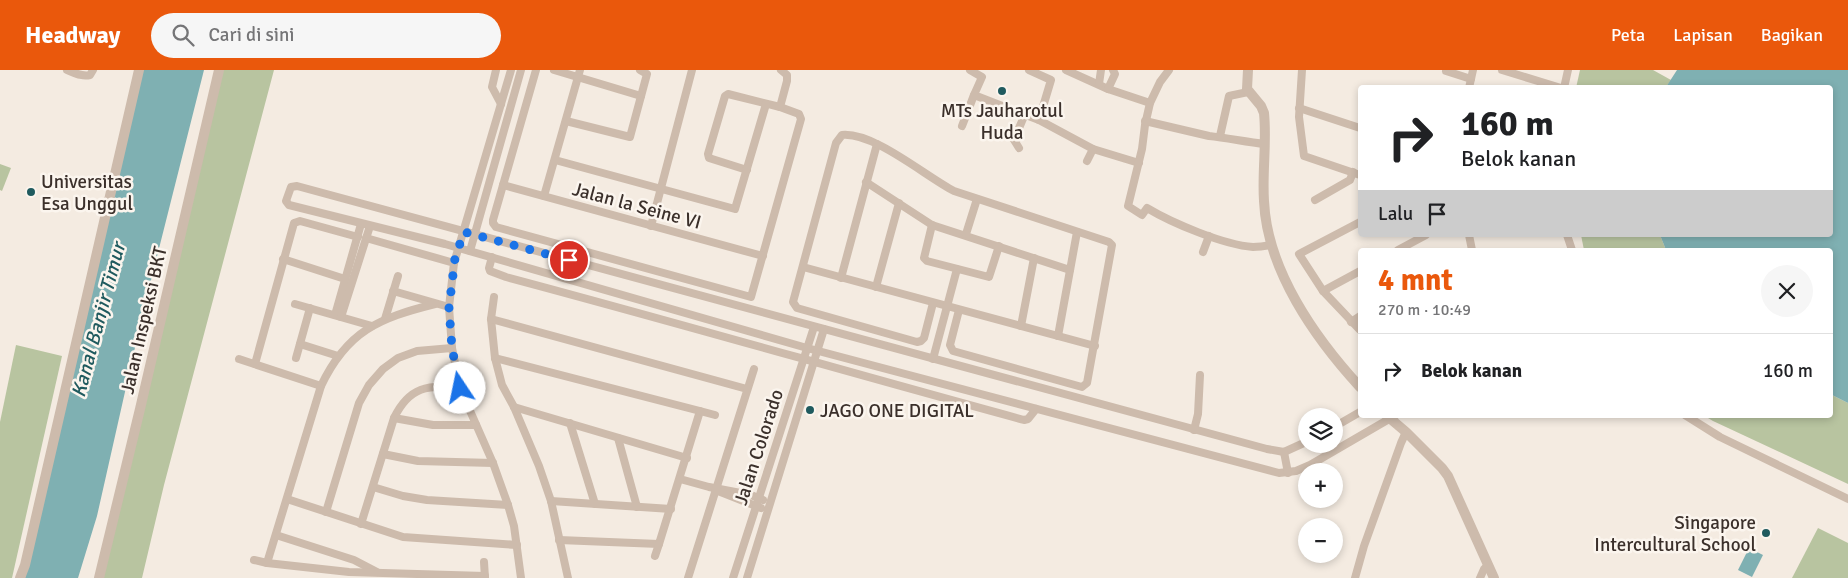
<!DOCTYPE html>
<html lang="id">
<meta charset="utf-8">
<style>
:root{--surface:#fff;--page:#f6f6f6;--text:#202124;--muted:#757577;--line:#e0e0e0;--accent:#ea580c}
body{margin:0;font-family:Signika,sans-serif;background:var(--page);color:var(--text);height:100vh;display:flex;flex-direction:column;font-size:19px;white-space:nowrap}
*{box-sizing:border-box;margin:0}
p{font-size:16px;color:var(--muted)}
.icon{flex:none;width:28px;height:28px;fill:none;stroke:currentColor;stroke-width:2;stroke-linecap:round;stroke-linejoin:round}
.map{position:relative;flex:1;overflow:hidden}
.details{position:absolute;left:1358px;top:178px;width:475px;height:170px;display:flex;flex-direction:column;background:var(--surface);border-radius:5px;box-shadow:0 2px 8px #0003}
.details>*{flex:none}
.top-card{position:absolute;left:1358px;top:15px;width:475px;height:152px;border-radius:5px;box-shadow:0 2px 8px #0003;background:#fff;color:var(--text);overflow:hidden}
.tools{position:absolute;left:1298px;top:338px;display:grid;gap:10px}
.tools a{display:grid;place-items:center;width:45px;height:45px;border-radius:50%;background:var(--surface);box-shadow:0 2px 8px #0003;font-size:25px}
.pin{position:absolute;display:grid;place-items:center;width:42px;height:42px;color:#fff;margin:-21px;border:2px solid #fff;border-radius:50%;box-shadow:0 1px 5px #0007}
.me{position:absolute;width:55px;margin:-28px;rotate:349deg;stroke-linejoin:round;filter:drop-shadow(0 0 4px #0008)}
.turn{display:flex;align-items:center;gap:18px;height:105px;padding:0 20px;font-size:22px}
.turn .icon{width:65px;height:65px;stroke-width:2.5}
.turn b{display:block;font-size:35px;line-height:42px}
.then{display:flex;align-items:center;height:48px;padding:0 20px;background:#0003;gap:10px;font-size:19px}
.round{display:grid;place-items:center;flex:none;width:52px;height:52px;border-radius:26px;background:var(--page)}
.overview{display:flex;align-items:center;justify-content:space-between;height:85px;padding:0 20px}
h1{font-size:30px;font-weight:800;line-height:38px;color:var(--accent)}
ul{padding:0;list-style:none}
li{display:flex;align-items:center;gap:15px;height:75px;padding:0 20px;border-top:1px solid var(--line)}
li div{flex:1}
li b{display:block;font-size:19px}
li em{font-style:normal}
header{display:flex;align-items:center;gap:30px;box-sizing:border-box;height:70px;padding:0 25px;background:var(--accent);color:#fff}
header strong{font-size:24px}
nav{display:flex;gap:28px;margin-inline-start:auto;font-size:18px}
.search{width:350px;height:45px;background:var(--page);display:flex;align-items:center;gap:12px;box-sizing:border-box;padding:0 18px;border-radius:28px;color:var(--muted);font-size:19px}
.map>svg:first-child{display:block}
.green{fill:#b8c4a0}
.water{fill:#7fb0b2}
.lines{fill:none;stroke-linecap:round;stroke-linejoin:round}
.minor{stroke:#cdbbac;stroke-width:8}
.tertiary{stroke:#cdbbac;stroke-width:10}
.route{stroke:#1a73e8;stroke-width:9;stroke-dasharray:0 16.2}
.poi-dot{fill:#1f5a5e;stroke:#fbf5ee;stroke-width:2}
.labels{text-anchor:middle;stroke-width:5;stroke-linejoin:round;paint-order:stroke}
.poi-label{font-size:19px;fill:#3b302b;stroke:#fbf5ee;text-anchor:start}
.street-label{font-size:19px;fill:#3b302b;stroke:#fbf5ee}
.water-label{font-size:20px;font-style:italic;fill:#1f5a5e;stroke:#fbf5ee}
</style>
<header>
<strong>Headway</strong>
<div class="search"><svg class="icon" aria-label="search" viewBox="0 0 24 24"><circle cx="10" cy="10" r="6"/><path d="M15 15l6 6"/></svg>Cari di sini</div>
<nav><a>Peta</a><a>Lapisan</a><a>Bagikan</a></nav>
</header>
<div class="map">
<svg width="1848" height="508" viewBox="0 0 1848 508">
<rect width="100%" height="100%" fill="#f4ebe1"/>
<!-- green -->
<g class="green">
<path d="M219 0H274L164 415 142 508H98Z"/>
<path d="M1580 0H1653L1671 10 1666 17 1576 18Z"/>
<path d="M0 94 11 98 2 121 0 120Z"/>
<path d="M1581 165H1660L1666 180H1584Z"/>
<path d="M16 275 62 286 12 508H0V352Z"/>
<path d="M1830 324 1848 333V414L1713 351 1703 345H1830Z"/>
<path d="M1818 458 1848 473V508H1792Z"/>
</g>
<!-- water -->
<g class="water">
<path d="M142 0H204L143 242 97 446 78 508H25Z"/>
<path d="M1677 0H1848V333L1830 324V180H1666L1660 165H1830V18L1666 17Z"/>
<path d="M1749 478 1763 485 1752 507 1738 500Z"/>
</g>
<g class="lines">
<!-- minor -->
<g class="minor">
<path d="M67 0C75 3 82 7 90 5L93 0"/>
<path d="M496 0 492 17 501 34"/>
<path d="M536 0 493 150V153L496 157 751 227 801 49 799 44 780 37 728 24 725 26 708 84 709 88 747 100"/>
<path d="M554 0 641 26"/>
<path d="M970 0 982 7 974 25 1039 50 1093 79 1139 93"/>
<path d="M1029 0 1051 10 1039 50"/>
<path d="M1066 0 1108 19 1150 33"/>
<path d="M1169 0 1160 12 1150 33 1145 55 1142 79 1128 136 1142 145 1147 138C1172 153 1224 175 1253 177 1259 177 1266 176 1272 175"/>
<path d="M1302 0 1299 47 1304 86 1360 105"/>
<path d="M1502 0 1561 18"/>
<path d="M1446 1 1471 9"/>
<path d="M1099 14 1101 0"/>
<path d="M1469 18 1473 0"/>
<path d="M1564 18 1568 0"/>
<path d="M1108 19 1115 4 1113 0"/>
<path d="M780 37 787 11V5L781 0"/>
<path d="M1299 38 1360 58"/>
<path d="M566 51 630 67 647 4 640 0"/>
<path d="M1145 51 1209 66C1228 68 1246 72 1265 74"/>
<path d="M962 56 974 25"/>
<path d="M1220 66 1229 26 1248 22"/>
<path d="M1019 78 1014 70 1025 44"/>
<path d="M555 90 735 139 766 34"/>
<path d="M1087 91 1093 79"/>
<path d="M866 112 932 155 1070 200"/>
<path d="M503 115 763 186"/>
<path d="M544 126 580 0"/>
<path d="M1315 130 1350 110 1353 102"/>
<path d="M1360 152 1299 184 1323 221 1360 260"/>
<path d="M932 155 924 188 927 191 989 207 999 176"/>
<path d="M651 156 692 0"/>
<path d="M966 164 977 129"/>
<path d="M1469 165 1472 180"/>
<path d="M1567 165 1572 180"/>
<path d="M366 168 454 193 449 237 452 278 460 318 493 393 508 435 514 456 521 508"/>
<path d="M1398 180 1426 165"/>
<path d="M470 181 521 0"/>
<path d="M1203 182 1209 166"/>
<path d="M492 187 489 198 490 201 506 207C679 253 851 303 1024 350L1028 349 1036 339"/>
<path d="M283 189 345 209"/>
<path d="M454 193 511 0"/>
<path d="M803 197 1095 276"/>
<path d="M841 208 877 74"/>
<path d="M876 217 899 133"/>
<path d="M393 221 449 237"/>
<path d="M1323 221 1360 201"/>
<path d="M494 227 491 249 495 288 502 315 514 337 539 396 551 431 568 508"/>
<path d="M933 233 924 268 921 271 917 272 797 238 793 232 836 73 842 65C874 62 925 106 954 121L1109 172 1112 175 1087 313 1082 317 953 281 950 275 959 240"/>
<path d="M295 234 372 256"/>
<path d="M335 245 361 154"/>
<path d="M341 247 370 156"/>
<path d="M385 249 398 206"/>
<path d="M491 249 747 319"/>
<path d="M1351 252 1360 246"/>
<path d="M1021 256 1034 188"/>
<path d="M1058 266 1077 162"/>
<path d="M300 274 338 286"/>
<path d="M296 288 310 238"/>
<path d="M495 288 700 341 659 474 559 470"/>
<path d="M239 289 321 316"/>
<path d="M933 289 957 199"/>
<path d="M255 294 294 153 300 151 358 167"/>
<path d="M514 337 687 388"/>
<path d="M700 341 715 345"/>
<path d="M1685 345 1720 367 1848 429"/>
<path d="M394 348 433 355H476"/>
<path d="M570 353 595 434"/>
<path d="M1334 357 1360 342"/>
<path d="M1194 360 1198 344 1200 305"/>
<path d="M618 368 637 437"/>
<path d="M1306 372 1284 382 1267 379 297 116 291 117 286 131 289 135 445 174 807 278 1279 403 1296 401 1310 395 1396 345"/>
<path d="M1284 382 1288 403"/>
<path d="M383 384 418 391 493 393"/>
<path d="M680 409 709 417 751 425 763 430"/>
<path d="M373 417 403 426 427 430 508 435"/>
<path d="M718 421 761 438"/>
<path d="M287 429 403 467 517 475"/>
<path d="M551 431 671 439"/>
<path d="M326 442 359 333 369 315 383 299 398 288 417 281 452 278"/>
<path d="M361 454 394 348C409 317 428 314 460 318"/>
<path d="M276 465 354 490 377 502"/>
<path d="M655 486 659 474"/>
<path d="M254 490 267 493 349 502 485 506"/>
<path d="M484 492 485 508"/>
<path d="M267 493 321 316C347 261 379 248 435 234"/>
<path d="M688 508 754 299"/>
<path d="M733 508 814 257"/>
<path d="M747 508 824 259"/>
<path d="M1355 508 1364 476 1401 373 1406 362"/>
<path d="M1480 508 1484 499 1488 495"/>
</g>
<!-- tertiary -->
<g class="tertiary">
<path d="M1248 0 1247 19 1261 36 1264 43C1267 72 1262 102 1264 131 1267 200 1315 268 1360 317"/>
<path d="M1386 345 1406 362 1442 398 1448 406 1494 508"/>
<path d="M20 508 25 495 139 0"/>
<path d="M99 508 140 339 219 0"/>
</g>
</g>
<g class="lines">
<!-- route -->
<path class="route" d="M460 318 452 278 449 238 455 188 464 162 569 190"/>
</g>
<!-- markers -->
<g class="poi-dot">
<circle cx="1002" cy="21" r="5"/>
<circle cx="31" cy="122" r="5"/>
<circle cx="810" cy="340" r="5"/>
<circle cx="1766" cy="463" r="5"/>
</g>
<g class="labels">
<!-- poi labels -->
<g class="poi-label">
<text x="1002" y="47" text-anchor="middle">MTs Jauharotul<tspan x="1002" dy="22">Huda</tspan></text>
<text x="41" y="118">Universitas<tspan x="41" dy="22">Esa Unggul</tspan></text>
<text x="820" y="347">JAGO ONE DIGITAL</text>
<text x="1756" y="459" text-anchor="end">Singapore<tspan x="1756" dy="22">Intercultural School</tspan></text>
</g>
<!-- street labels -->
<g class="street-label">
<text transform="translate(637 135) rotate(15)" y="7">Jalan la Seine VI</text>
<text transform="translate(143 250) rotate(-77)" y="7">Jalan Inspeksi BKT</text>
<text transform="translate(758 377) rotate(-72)" y="7">Jalan Colorado</text>
</g>
<!-- water labels -->
<g class="water-label">
<text transform="translate(98 250) rotate(-75)" y="7">Kanal Banjir Timur</text>
</g>
</g>
</svg>
<div class="tools">
<a><svg class="icon" aria-label="layers" viewBox="0 0 24 24"><path d="M12 4l9 5-9 5-9-5zM3 14l9 5 9-5"/></svg></a>
<a>+</a>
<a>−</a>
</div>
<div class="pin" style="left:569px;top:190px;background:#d93025"><svg class="icon" aria-label="arrive" viewBox="0 0 24 24"><path d="M6 21V4h12l-3 4 3 4H6"/></svg></div>
<svg class="me" style="left:460px;top:318px" viewBox="-20 -20 40 40"><circle r="19" fill="#fff"/><path d="M0-13L10 11 0 6-10 11z" fill="#1a73e8"/></svg>
<div class="top-card">
<div class="turn"><svg class="icon" aria-label="right" viewBox="0 0 24 24"><path d="M7 20v-9h11M14 6l5 5-5 5"/></svg><div><b>160 m</b>Belok kanan</div></div>
<div class="then">Lalu<svg class="icon" aria-label="arrive" viewBox="0 0 24 24"><path d="M6 21V4h12l-3 4 3 4H6"/></svg></div>
</div>
<section class="details">
<div class="overview"><div><h1>4 mnt</h1><p>270 m · 10:49</p></div><a class="round"><svg class="icon" aria-label="close" viewBox="0 0 24 24"><path d="M6 6l12 12M18 6L6 18"/></svg></a></div>
<ul>
<li><svg class="icon" aria-label="right" viewBox="0 0 24 24"><path d="M7 20v-9h11M14 6l5 5-5 5"/></svg><div><b>Belok kanan</b></div><em>160 m</em></li>
</ul>
</section>
</div>
